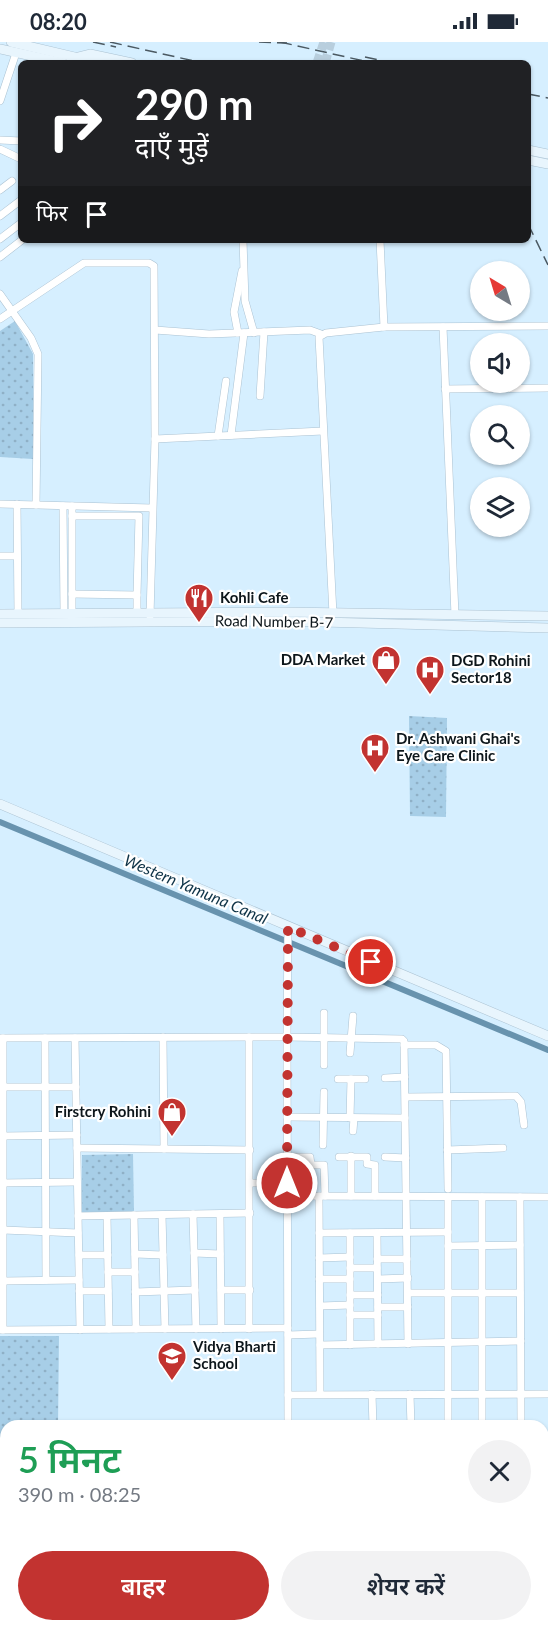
<!DOCTYPE html>
<html lang="hi">
<meta charset="utf-8">
<style>
:root{--surface:#fff;--page:#f2f2f3;--text:#1f2937;--muted:#747a83;--accent:#c23330}
body{margin:0;font-family:Lato,"Noto Sans Devanagari",sans-serif;background:var(--page);color:var(--text);height:100vh;display:flex;flex-direction:column;font-size:22px;white-space:nowrap}
*{box-sizing:border-box;margin:0}
p{font-size:20px;color:var(--muted)}
.icon{flex:none;width:33px;height:33px;fill:none;stroke:currentColor;stroke-width:2;stroke-linecap:round;stroke-linejoin:round}
.map{position:relative;flex:1;overflow:hidden}
.panel{position:absolute;left:0px;top:1378px;width:549px;height:212px;display:flex;flex-direction:column;background:var(--surface);border-radius:18px 18px 0 0;box-shadow:0 2px 4px #0004}
.panel>*{flex:none}
.guide{position:absolute;left:18px;top:18px;width:513px;height:183px;border-radius:9px;box-shadow:0 2px 4px #0004;background:#202124;color:#fff;overflow:hidden}
.needle{width:39px;rotate:322deg}
.controls{position:absolute;left:470px;top:219px;display:grid;gap:12px}
.controls a{display:grid;place-items:center;width:60px;height:60px;border-radius:50%;background:var(--surface);box-shadow:0 2px 4px #0004;font-size:30px}
.pin{position:absolute;display:grid;place-items:center;width:51px;height:51px;color:#fff;margin:-26px;border:3px solid #fff;border-radius:50%;box-shadow:0 2px 6px #0007}
.me{position:absolute;width:66px;margin:-33px;rotate:0deg;stroke-linejoin:round;filter:drop-shadow(0 0 4px #0008)}
.turn{display:flex;align-items:center;gap:21px;height:126px;padding:0 18px;font-size:27px}
.turn .icon{width:78px;height:78px;stroke-width:2.5}
.turn b{display:block;font-size:42px;line-height:51px}
.then{display:flex;align-items:center;height:57px;padding:0 18px;background:#0003;gap:12px;font-size:22px}
.round{display:grid;place-items:center;flex:none;width:63px;height:63px;border-radius:32px;background:var(--page)}
.headline{display:flex;align-items:center;justify-content:space-between;height:102px;padding:0 18px}
h1{font-size:36px;font-weight:600;line-height:45px;color:#1e9e55}
.primary-button{display:flex;gap:12px;margin-top:auto;padding:12px 18px}
.primary-button a{flex:1;height:69px;border-radius:36px;background:var(--accent);color:#fff;font-size:24px;font-weight:600;line-height:69px;text-align:center}
.primary-button a+a{background:var(--page);color:var(--text)}
.status{display:flex;justify-content:space-between;align-items:center;height:42px;padding:0 30px;background:var(--surface);direction:ltr}
.status svg{height:16px;fill:currentColor}
.map>svg:first-child{display:block}
.park{fill:url(#park-dots)}
.lines{fill:none;stroke-linecap:round;stroke-linejoin:round}
.canal{stroke:#6893ae;stroke-width:6}
.secondary-tunnel{stroke:#b8cedd;stroke-width:9;stroke-dasharray:9 4.5;stroke-linecap:butt}
.street-casing{stroke:#abc2d2;stroke-width:8}
.secondary-casing{stroke:#abc2d2;stroke-width:10}
.street{stroke:#fff;stroke-width:7}
.secondary{stroke:#e8f5fd;stroke-width:9}
.rail{stroke:#4b5962;stroke-width:1.5;stroke-dasharray:12 6;stroke-linecap:butt}
.route{stroke:#c23330;stroke-width:10;stroke-dasharray:0 18}
.labels{text-anchor:middle;stroke-width:4.5;stroke-linejoin:round;paint-order:stroke}
.poi-label{font-size:15px;font-weight:bold;fill:#0d161b;stroke:#fff;text-anchor:start}
.street-label{font-size:15px;fill:#0d161b;stroke:#fff}
.water-label{font-size:16px;font-style:italic;fill:#0e3347;stroke:#fff}
</style>
<div class="status"><b>08:20</b><svg viewBox="0 0 49 12"><path d="M0 12V9h3v3zM5 12V6h3v6zM10 12V3h3v9zM15 12V0h3v12zM26 1h20v11H26zM47 4h2v5h-2z"/></svg></div>
<div class="map">
<svg width="548" height="1589" viewBox="0 0 548 1589">
<defs>
<pattern id="park-dots" width="8" height="8" patternUnits="userSpaceOnUse" patternTransform="scale(1.5)"><rect width="8" height="8" fill="#a7cee7"/><path d="M2 2h.1M6 6h.1" fill="none" stroke="#8fb0c6" stroke-width="1.8" stroke-linecap="round"/></pattern>
</defs>
<rect width="100%" height="100%" fill="#d6efff"/>
<!-- park -->
<g class="park">
<path d="M15 279 33 312V417L0 415V289Z"/>
<path d="M409 674 447 676 446 775 410 774Z"/>
<path d="M133 1112 134 1170H82V1113Z"/>
<path d="M0 1294H59L58 1384H6V1429H0Z"/>
<rect x="298" y="1584" width="108" height="5"/>
</g>
<g class="lines">
<!-- canal -->
<path class="canal" d="M0 780 548 1008"/>
<!-- secondary-tunnel -->
<g class="secondary-tunnel">
<path d="M317 21 324 0"/>
<path d="M325 21 331 0"/>
</g>
<!-- street casing -->
<g class="street-casing">
<g id="street">
<path d="M0 59 16 11"/>
<path d="M0 98 21 99"/>
<path d="M0 107 21 117"/>
<path d="M0 148 12 139"/>
<path d="M0 174 21 158"/>
<path d="M0 197 21 181"/>
<path d="M243 198 245 259 254 291"/>
<path d="M380 198 384 285"/>
<path d="M0 215 22 198"/>
<path d="M0 252 31 296 38 312 36 463"/>
<path d="M0 277 84 221H149L154 224 155 397 150 574"/>
<path d="M443 285 455 573"/>
<path d="M155 288 209 292 310 288 321 292"/>
<path d="M238 291 234 270 242 229"/>
<path d="M445 347 548 346"/>
<path d="M260 354 264 290"/>
<path d="M231 393 244 291"/>
<path d="M218 394 226 339"/>
<path d="M155 397 323 389"/>
<path d="M0 462 152 466"/>
<path d="M17 462 18 571"/>
<path d="M63 464 64 571"/>
<path d="M72 474H139L137 553"/>
<path d="M0 514H17"/>
<path d="M72 552 137 553V571"/>
<path d="M72 571V464"/>
<path d="M333 572 319 295 326 291 384 285 548 284"/>
<path d="M288 885 287 995 402 997 404 999 408 1302"/>
<path d="M324 971V1023"/>
<path d="M163 995 164 1107"/>
<path d="M249 995V1287"/>
<path d="M0 996 287 995 288 1384"/>
<path d="M3 996V1288"/>
<path d="M45 996 46 1238"/>
<path d="M75 996 80 1288"/>
<path d="M404 1003H436L446 1009 448 1147"/>
<path d="M350 1011 353 974"/>
<path d="M385 1036 405 1035"/>
<path d="M338 1037H365"/>
<path d="M3 1045H76"/>
<path d="M406 1055 516 1054 521 1060 524 1083"/>
<path d="M287 1075 405 1076"/>
<path d="M350 1076 351 1037"/>
<path d="M353 1089 354 1076"/>
<path d="M3 1094 77 1093"/>
<path d="M323 1103 324 1050"/>
<path d="M77 1106 250 1108"/>
<path d="M447 1108 503 1106"/>
<path d="M351 1114V1154"/>
<path d="M287 1115H310L311 1123H324L325 1154"/>
<path d="M339 1115H367V1122L375 1123V1154"/>
<path d="M385 1115 406 1116"/>
<path d="M0 1141 77 1140"/>
<path d="M250 1141H287"/>
<path d="M287 1154 548 1155"/>
<path d="M319 1154 320 1352"/>
<path d="M482 1155V1384"/>
<path d="M520 1155 521 1384"/>
<path d="M193 1172 196 1287"/>
<path d="M220 1172 221 1287"/>
<path d="M134 1173 136 1287"/>
<path d="M162 1173 165 1287"/>
<path d="M78 1174 250 1171"/>
<path d="M107 1174 109 1287"/>
<path d="M3 1188 78 1191"/>
<path d="M319 1191 448 1190"/>
<path d="M350 1191V1303"/>
<path d="M377 1191 378 1302"/>
<path d="M448 1204 520 1203"/>
<path d="M194 1211 220 1212"/>
<path d="M135 1212 163 1213"/>
<path d="M79 1213H108"/>
<path d="M319 1216 350 1215"/>
<path d="M377 1217H407"/>
<path d="M350 1226H377"/>
<path d="M108 1230H135"/>
<path d="M319 1237H350"/>
<path d="M378 1237 408 1236"/>
<path d="M3 1239 79 1238"/>
<path d="M221 1248H250"/>
<path d="M79 1249H108"/>
<path d="M135 1250 195 1248"/>
<path d="M408 1251H520"/>
<path d="M350 1253H378"/>
<path d="M320 1264 350 1263"/>
<path d="M378 1265H408"/>
<path d="M350 1273H378"/>
<path d="M0 1288 288 1286"/>
<path d="M288 1293 319 1292"/>
<path d="M320 1303 521 1299"/>
<path d="M372 1352 373 1384"/>
<path d="M410 1352 411 1384"/>
<path d="M288 1353 548 1352"/>
<path d="M448 1384V1155"/>
<path d="M0 1437H6"/>
<path d="M0 1456H6"/>
<path d="M0 1483 6 1482"/>
<path d="M543 1546H548"/>
<path d="M106 1584V1589"/>
<path d="M164 1584V1589"/>
<path d="M194 1584V1589"/>
<path d="M7 1589V1584"/>
<path d="M41 1589V1584"/>
<path d="M79 1589V1584"/>
<path d="M135 1589V1584"/>
<path d="M222 1589V1584"/>
<path d="M251 1589V1584"/>
<path d="M288 1589V1584"/>
<path d="M410 1589V1584"/>
</g>
</g>
<!-- secondary casing -->
<g class="secondary-casing">
<g id="secondary">
<path d="M11 0 100 21"/>
<path d="M0 7 63 21"/>
<path d="M78 15 90 12 132 21"/>
<path d="M528 108 548 112"/>
<path d="M528 118 548 122"/>
<path d="M0 572 284 570 548 574"/>
<path d="M0 581 284 579 548 586"/>
<path d="M0 762 548 994"/>
</g>
</g>
<!-- street -->
<use href="#street" class="street"/>
<!-- secondary -->
<use href="#secondary" class="secondary"/>
<!-- rail -->
<g class="rail">
<path d="M93 0 116 5"/>
<path d="M110 0 203 21"/>
<path d="M259 0 287 1"/>
<path d="M280 0 373 21"/>
<path d="M365 15 393 21"/>
<path d="M528 52 548 56"/>
<path d="M528 182 548 223"/>
</g>
</g>
<g class="lines">
<!-- route -->
<path class="route" d="M287 1141 288 885 371 920"/>
</g>
<!-- icons -->
<defs>
<g id="restaurant-pin" transform="scale(1.5)"><path d="M0 17L-7.5 6A9.5 9.5 0 1 1 7.5 6Z" fill="#c23330" stroke="#fff"/><path d="M-5-6h1v4h1v-4h1v4h1v-4h1v5L-1.5 .5V6h-2V.5L-5-1ZM5-6V6H3V1.5H1.5Q1.5-4 5-6Z" fill="#fff"/></g>
<g id="shop-pin" transform="scale(1.5)"><path d="M0 17L-7.5 6A9.5 9.5 0 1 1 7.5 6Z" fill="#c23330" stroke="#fff"/><path d="M-5-2.5h2.3a2.7 3.5 0 0 1 5.4 0H5L5.5 6h-11ZM-1.5-2.5h3a1.5 2.3 0 0 0-3 0Z" fill="#fff"/></g>
<g id="hospital-pin" transform="scale(1.5)"><path d="M0 17L-7.5 6A9.5 9.5 0 1 1 7.5 6Z" fill="#c23330" stroke="#fff"/><path d="M-5-5h3v3.5h4V-5h3V5h-3V1.5h-4V5h-3Z" fill="#fff"/></g>
<g id="school-pin" transform="scale(1.5)"><path d="M0 17L-7.5 6A9.5 9.5 0 1 1 7.5 6Z" fill="#c23330" stroke="#fff"/><path d="M0-5L7-2L0 1L-7-2ZM-4 1L0 2.5L4 1V4Q0 6-4 4Z" fill="#fff"/></g>
</defs>
<g fill-rule="evenodd">
<use href="#restaurant-pin" x="199" y="556"/>
<use href="#shop-pin" x="386" y="618"/>
<use href="#hospital-pin" x="430" y="628"/>
<use href="#hospital-pin" x="375" y="706"/>
<use href="#shop-pin" x="172" y="1070"/>
<use href="#school-pin" x="172" y="1314"/>
</g>
<g class="labels">
<!-- poi labels -->
<g class="poi-label">
<text x="220" y="561">Kohli Cafe</text>
<text x="365" y="623" text-anchor="end">DDA Market</text>
<text x="451" y="624">DGD Rohini<tspan x="451" dy="17">Sector18</tspan></text>
<text x="396" y="702">Dr. Ashwani Ghai's<tspan x="396" dy="17">Eye Care Clinic</tspan></text>
<text x="151" y="1075" text-anchor="end">Firstcry Rohini</text>
<text x="193" y="1310">Vidya Bharti<tspan x="193" dy="17">School</tspan></text>
</g>
<!-- street labels -->
<g class="street-label">
<text transform="translate(274 580) rotate(1)" y="5">Road Number B-7</text>
</g>
<!-- water labels -->
<g class="water-label">
<text transform="translate(196 847) rotate(23)" y="6">Western Yamuna Canal</text>
</g>
</g>
</svg>
<div class="controls">
<a><svg class="needle" viewBox="-14 -14 28 28"><path d="M0-13l5 13h-10z" fill="#e53935"/><path d="M0 13l5-13h-10z" fill="#747a83"/></svg></a>
<a><svg class="icon" aria-label="sound" viewBox="0 0 24 24"><path d="M4 9h4l5-4v14l-5-4H4zM17 9q2 3 0 6"/></svg></a>
<a><svg class="icon" aria-label="search" viewBox="0 0 24 24"><circle cx="10" cy="10" r="6"/><path d="M15 15l6 6"/></svg></a>
<a><svg class="icon" aria-label="layers" viewBox="0 0 24 24"><path d="M12 4l9 5-9 5-9-5zM3 14l9 5 9-5"/></svg></a>
</div>
<div class="pin" style="left:371px;top:920px;background:#d93025"><svg class="icon" aria-label="arrive" viewBox="0 0 24 24"><path d="M6 21V4h12l-3 4 3 4H6"/></svg></div>
<svg class="me" style="left:287px;top:1141px" viewBox="-20 -20 40 40"><circle r="17" fill="#c23330" stroke="#fff" stroke-width="3"/><path d="M0-11L8 9 0 5-8 9z" fill="#fff"/></svg>
<div class="guide">
<div class="turn"><svg class="icon" aria-label="right" viewBox="0 0 24 24"><path d="M7 20v-9h11M14 6l5 5-5 5"/></svg><div><b>290 m</b>दाएँ मुड़ें</div></div>
<div class="then">फिर<svg class="icon" aria-label="arrive" viewBox="0 0 24 24"><path d="M6 21V4h12l-3 4 3 4H6"/></svg></div>
</div>
<section class="panel">
<div class="headline"><div><h1>5 मिनट</h1><p>390 m · 08:25</p></div><a class="round"><svg class="icon" aria-label="close" viewBox="0 0 24 24"><path d="M6 6l12 12M18 6L6 18"/></svg></a></div>
<div class="primary-button"><a>बाहर</a><a>शेयर करें</a></div>
</section>
</div>
